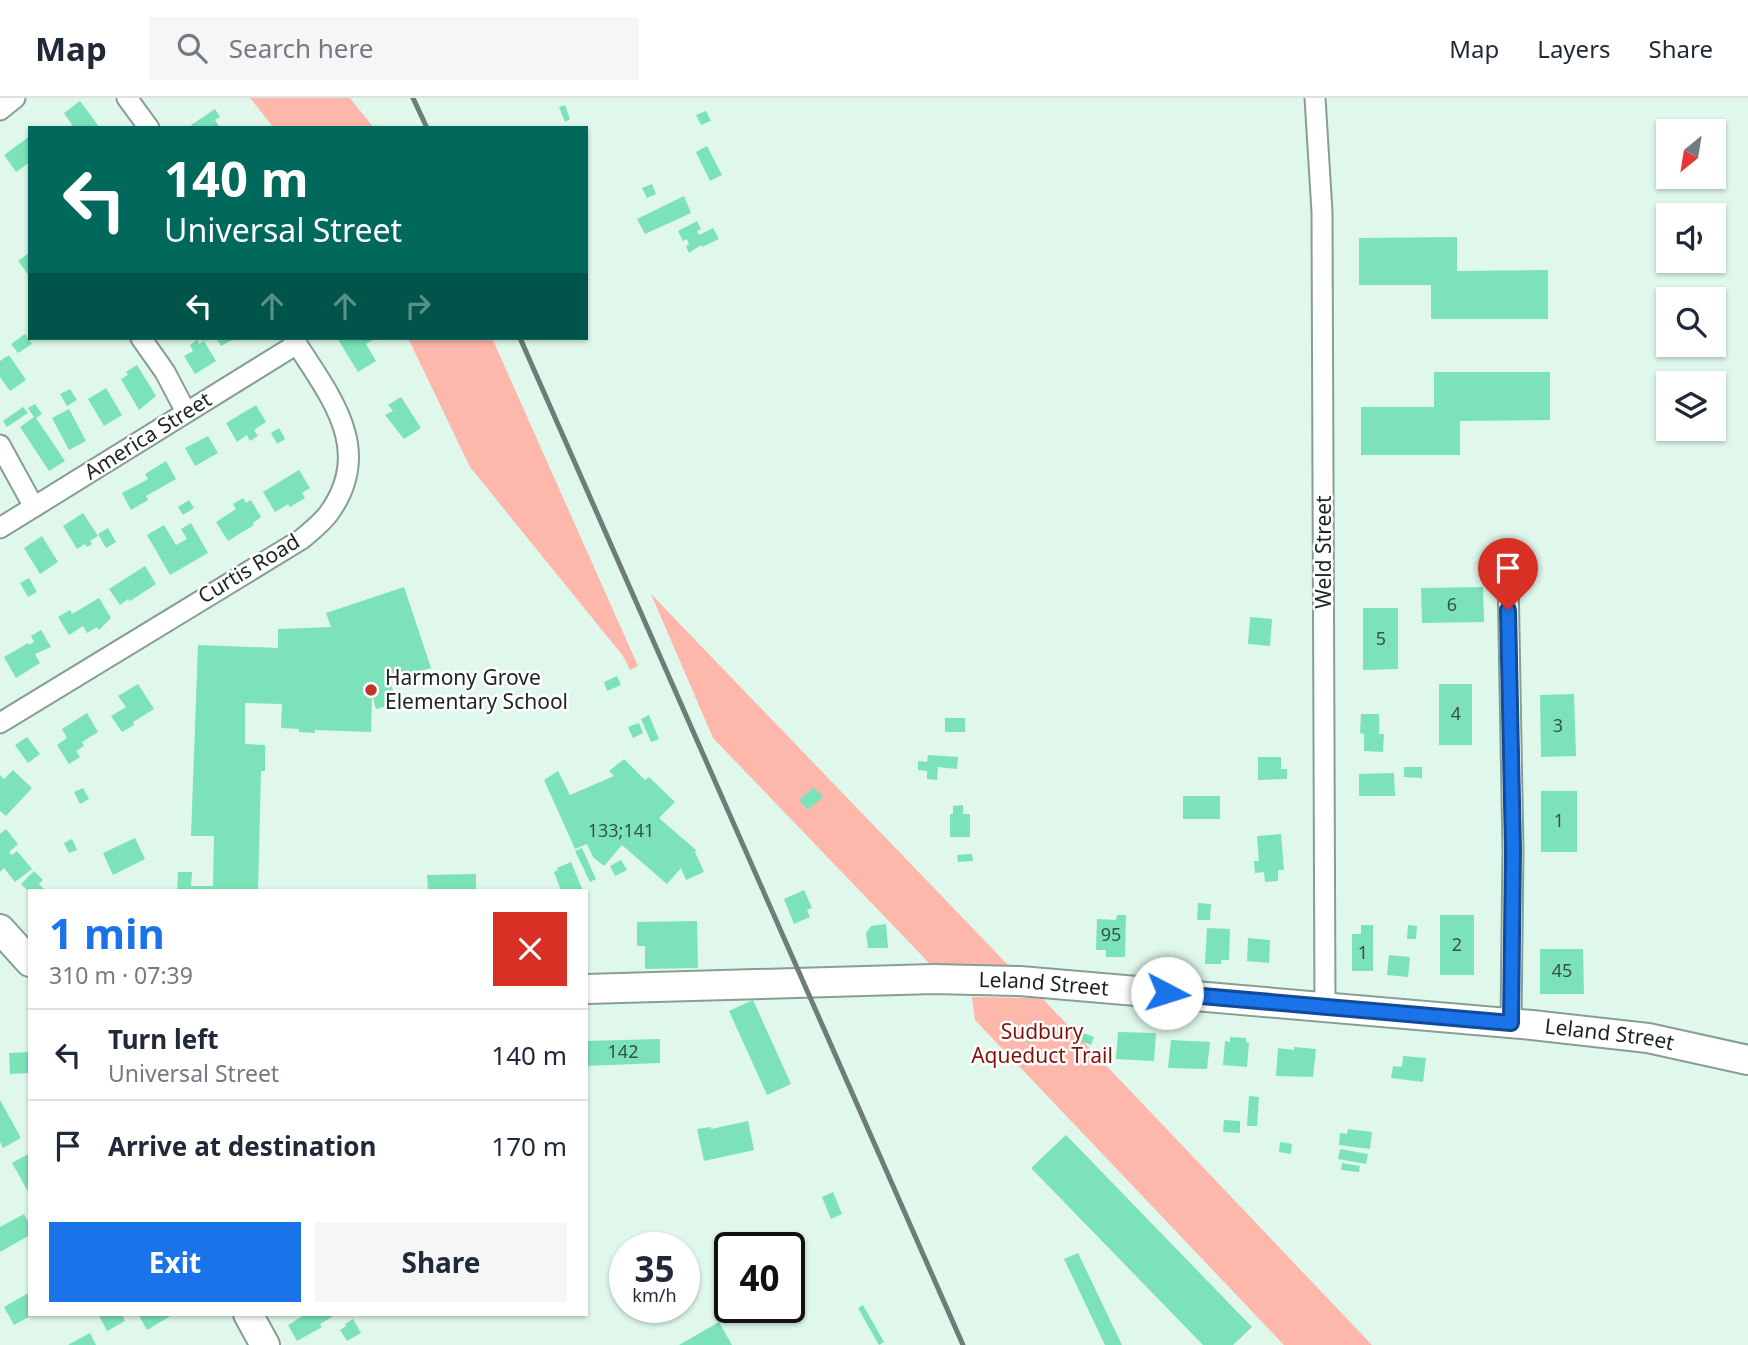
<!DOCTYPE html>
<meta charset="utf-8">
<style>
:root{--surface:#fff;--page:#f6f6f7;--text:#1f2937;--muted:#747a83;--line:#e0e1e3;--accent:#1a73e8}
body{margin:0;font-family:"Noto Sans",sans-serif;background:var(--page);color:var(--text);height:100vh;display:flex;flex-direction:column;font-size:26px;white-space:nowrap}
*{box-sizing:border-box;margin:0}
p{font-size:23px;color:var(--muted)}
.icon{flex:none;width:38px;height:38px;fill:none;stroke:currentColor;stroke-width:2;stroke-linecap:round;stroke-linejoin:round}
.map{position:relative;flex:1;overflow:hidden}
.side{position:absolute;left:28px;top:791px;width:560px;height:427px;display:flex;flex-direction:column;background:var(--surface);border-radius:0px;box-shadow:0 2px 5px #0004}
.side>*{flex:none}
.guide{position:absolute;left:28px;top:28px;width:560px;height:214px;border-radius:0px;box-shadow:0 2px 5px #0004;background:#00695c;color:#fff;overflow:hidden}
.needle{width:46px;rotate:210deg}
.buttons{position:absolute;left:1656px;top:21px;display:grid;gap:14px}
.buttons a{display:grid;place-items:center;width:70px;height:70px;border-radius:0px;background:var(--surface);box-shadow:0 2px 5px #0004;font-size:35px}
.speed{position:absolute;left:609px;top:1134px;display:flex;gap:14px;font-size:35px;font-weight:700;text-align:center}
.speed>*{display:grid;place-content:center;width:91px;height:91px;border-radius:50%;background:var(--surface);box-shadow:0 2px 5px #0004;line-height:1}
.speed small{font-size:18px;font-weight:400}
.speed .limit{border:4px solid #111;border-radius:10px;background:#fff;color:#111}
.pin{position:absolute;display:grid;place-items:center;width:60px;height:60px;color:#fff;margin:-72px -30px;border-radius:50% 50% 50% 0;rotate:-45deg;box-shadow:0 0 7px #0007}
.pin .icon{rotate:45deg}
.me{position:absolute;width:77px;margin:-38px;rotate:95deg;stroke-linejoin:round;filter:drop-shadow(0 0 5px #0008)}
.turn{display:flex;align-items:center;gap:24px;height:147px;padding:0 21px;font-size:32px}
.turn .icon{width:91px;height:91px;stroke-width:2.5}
.turn b{display:block;font-size:49px;line-height:60px}
.lanes{display:flex;align-items:center;height:66px;padding:0 21px;background:#0003;justify-content:center;gap:35px;direction:ltr}
.lanes .off{opacity:.35}
.round{display:grid;place-items:center;flex:none;width:74px;height:74px;border-radius:0px;background:var(--page)}
.overview{display:flex;align-items:center;justify-content:space-between;height:119px;padding:0 21px}
h1{font-size:42px;font-weight:700;line-height:52px;color:var(--accent)}
.primary-button{display:flex;gap:14px;margin-top:auto;padding:14px 21px}
.primary-button a{flex:1;height:80px;border-radius:0px;background:var(--accent);color:#fff;font-size:28px;font-weight:700;line-height:80px;text-align:center}
.primary-button a+a{background:var(--page);color:var(--text)}
ul{padding:0;list-style:none}
li{display:flex;align-items:center;gap:21px;height:91px;padding:0 21px;border-top:2px solid var(--line)}
li div{flex:1}
li b{display:block;font-size:26px}
li em{font-style:normal}
header{display:flex;align-items:center;gap:42px;box-sizing:border-box;height:98px;padding:0 35px;background:var(--surface);border-bottom:2px solid var(--line)}
header strong{font-size:33px}
nav{display:flex;gap:38px;margin-inline-start:auto;font-size:24px}
.search{width:490px;height:63px;background:var(--page);display:flex;align-items:center;gap:18px;box-sizing:border-box;padding:0 24px;border-radius:0px;color:var(--muted);font-size:26px}
.map>svg:first-child{display:block}
.green{fill:#feb7ab}
.building{fill:#7ce2b9}
.lines{fill:none;stroke-linecap:round;stroke-linejoin:round}
.street-casing{stroke:#889e94;stroke-width:23}
.secondary-casing{stroke:#889e94;stroke-width:32}
.street{stroke:#fff;stroke-width:19}
.secondary{stroke:#fff;stroke-width:28}
.rail{stroke:#6e7d76;stroke-width:5}
.route-casing{stroke:#114b97;stroke-width:18}
.route{stroke:#1a73e8;stroke-width:12}
.poi-dot{fill:#c33627;stroke:#fff;stroke-width:2.5}
.labels{text-anchor:middle;stroke-width:5;stroke-linejoin:round;paint-order:stroke}
.number-label{font-size:18px;fill:#335446}
.street-label{font-size:21px;fill:#1b2420;stroke:#fff}
.poi-label{font-size:21px;fill:#1b2420;stroke:#fff;text-anchor:start}
.park-label{font-size:21px;fill:#80140a;stroke:#fff}
</style>
<header>
<strong>Map</strong>
<div class="search"><svg class="icon" aria-label="search" viewBox="0 0 24 24"><circle cx="10" cy="10" r="6"/><path d="M15 15l6 6"/></svg>Search here</div>
<nav><a>Map</a><a>Layers</a><a>Share</a></nav>
</header>
<div class="map">
<svg width="1748" height="1247" viewBox="0 0 1748 1247">
<rect width="100%" height="100%" fill="#e0f8ec"/>
<!-- green -->
<g class="green">
<path d="M250 0H350L374 30H274Z"/>
<path d="M408 240H492L638 568 630 572 623 558 470 369Z"/>
<path d="M651 496 1010 869 931 867 713 640Z"/>
<path d="M972 899 1042 900 1372 1247H1284L975 922Z"/>
</g>
<!-- building -->
<g class="building">
<path d="M80 3 100 30H74L64 15Z"/>
<path d="M565 7 570 21 565 24 559 9Z"/>
<path d="M215 11 220 19 215 22 220 30H193L191 27Z"/>
<path d="M706 13 711 23 701 27 696 17Z"/>
<path d="M30 38V64L16 74 4 57Z"/>
<path d="M707 48 722 77 710 83 696 54Z"/>
<path d="M652 86 656 96 647 100 642 90Z"/>
<path d="M684 98 691 115 645 136 637 121Z"/>
<path d="M697 123 701 131 697 133 699 137 713 130 719 141 702 149 701 147 689 155 686 148 689 146 687 141 683 143 678 133Z"/>
<path d="M1457 139V173L1548 172V221H1431V187H1359V140Z"/>
<path d="M30 154V179L18 163Z"/>
<path d="M25 236 32 246 18 255 11 246Z"/>
<path d="M216 240H236L221 248Z"/>
<path d="M337 240H376L366 246 376 263 358 274Z"/>
<path d="M197 242 199 246 204 243 216 263 195 276 184 258 193 253 190 247Z"/>
<path d="M9 257 26 282 10 293 0 279V263Z"/>
<path d="M137 267 156 298 139 312 121 281 128 277 126 274Z"/>
<path d="M1434 274H1550V322L1460 323V357H1361V309H1434Z"/>
<path d="M106 290 122 317 104 328 88 301Z"/>
<path d="M70 291 77 302 67 308 60 296Z"/>
<path d="M401 299 421 330 404 341 385 317 393 313 388 307Z"/>
<path d="M35 306 42 316 36 320 65 363 49 373 20 329 34 319 28 310Z"/>
<path d="M256 307 266 324 254 332 258 338 250 343 247 337 237 344 226 325Z"/>
<path d="M23 309 28 315 7 329 3 323Z"/>
<path d="M69 311 86 343 69 352 52 320Z"/>
<path d="M279 330 285 341 277 346 271 335Z"/>
<path d="M208 338 218 355 195 368 185 350Z"/>
<path d="M166 363 176 381 146 398 148 402 131 412 122 395 148 381 145 376Z"/>
<path d="M299 372 310 390 302 395 305 400 290 409 288 406 275 414 263 394Z"/>
<path d="M243 400 246 405 251 402 261 419 253 425 254 427 228 443 216 424 236 411 233 406Z"/>
<path d="M189 402 194 410 183 417 178 409Z"/>
<path d="M83 415 98 438 90 443 92 446 87 449 85 446 77 451 63 428Z"/>
<path d="M191 425 208 455 170 477 147 437 164 427 176 447 187 441 181 431Z"/>
<path d="M108 430 116 444 106 450 98 436Z"/>
<path d="M42 438 58 464 40 476 24 450Z"/>
<path d="M145 468 156 486 130 503 128 501 120 507 109 491Z"/>
<path d="M29 480 37 494 28 499 20 485Z"/>
<path d="M404 489 431 570 390 583 397 605 376 611 372 597 371 634 315 632V635L299 634V631L281 630 282 606 245 605V646L265 647V673H261L258 793H177L178 774H192L191 788H213L214 738H191L198 547 278 550V531L331 529 326 515Z"/>
<path d="M1483 489 1484 524 1422 525 1421 490Z"/>
<path d="M99 500 111 520 99 532 97 529 87 535 83 528 69 537 58 519 70 512 72 516Z"/>
<path d="M1363 510H1398V571L1363 572Z"/>
<path d="M1250 519 1272 521 1270 548 1248 546Z"/>
<path d="M41 532 51 549 35 556 40 565 16 580 4 559 28 545 29 547 34 544 31 538Z"/>
<path d="M617 578 621 587 607 593 604 584Z"/>
<path d="M138 586 154 611 133 624 134 627 122 634 111 618 126 609 118 598Z"/>
<rect x="1439" y="586" width="33" height="61"/>
<path d="M1574 596 1576 658 1541 659 1540 597Z"/>
<path d="M87 615 98 634 82 644 84 648 76 653 80 659 69 666 57 647 67 640 62 631Z"/>
<path d="M1361 616H1379V636H1384L1383 654 1364 653V636L1360 635Z"/>
<path d="M649 617 659 641 651 644 641 621Z"/>
<rect x="945" y="620" width="20" height="14"/>
<path d="M639 625 643 635 633 640 628 629Z"/>
<path d="M27 639 40 656 28 665 15 647Z"/>
<path d="M928 657 958 659 957 671 938 669 937 682 927 681V673L918 672V663L927 664Z"/>
<path d="M1258 659H1281V671H1287V681L1258 682Z"/>
<path d="M624 661 645 682 649 679 675 704 659 720 696 752 695 754 704 774 686 782 681 770 667 786 622 747 604 768 593 759 587 746 575 751 544 682 558 673 570 697 614 678 609 673Z"/>
<path d="M1404 669H1422V680L1404 679Z"/>
<path d="M13 672 32 690 6 718 0 713V677L4 681Z"/>
<path d="M1394 675 1395 698H1359V676Z"/>
<path d="M814 689 823 699 808 712 799 702Z"/>
<path d="M83 690 89 701 80 706 74 694Z"/>
<rect x="1541" y="693" width="36" height="61"/>
<rect x="1183" y="698" width="37" height="23"/>
<path d="M963 707V716H970V739H950V716H953V708Z"/>
<path d="M6 731 18 746 9 754 12 757 17 753 32 771 15 784 4 770 0 774V736Z"/>
<path d="M1281 736 1284 772H1278V783L1265 784 1264 774 1255 775 1254 763H1259L1257 738Z"/>
<path d="M135 740 145 761 113 777 103 755Z"/>
<path d="M72 741 77 752 69 755 64 745Z"/>
<path d="M582 750 596 781 590 784 575 753Z"/>
<path d="M972 756 973 763 958 764 957 757Z"/>
<path d="M621 762 627 772 615 778 610 768Z"/>
<path d="M571 764 583 793H561L554 774 558 772 557 770Z"/>
<path d="M34 773 43 782 39 786 46 793H30V795L21 786Z"/>
<path d="M476 776V793H428L427 777Z"/>
<path d="M804 792 812 810 807 812 810 819 794 826 784 801Z"/>
<path d="M1198 805 1211 806 1210 822H1197Z"/>
<path d="M1117 817H1126L1125 859H1106V852H1096L1097 821 1116 822Z"/>
<rect x="1440" y="817" width="34" height="60"/>
<path d="M697 823 698 870 645 871V848H637V824Z"/>
<path d="M886 826 888 850H868L866 835 871 828Z"/>
<path d="M1361 827H1373V873H1352V836H1361Z"/>
<path d="M1408 827 1417 828 1416 841H1407Z"/>
<path d="M1207 830 1230 831 1229 862H1221V866H1205Z"/>
<path d="M1248 840 1270 842 1269 865 1247 863Z"/>
<path d="M1540 851H1583L1584 896H1540Z"/>
<path d="M1389 857 1410 859 1408 879 1387 877Z"/>
<path d="M753 902 791 986 767 997 729 913Z"/>
<path d="M1030 926 1039 935 1028 945 1020 937Z"/>
<path d="M1118 934 1156 935 1154 963 1116 961Z"/>
<path d="M1083 935 1094 939 1091 947 1081 943Z"/>
<path d="M1230 939 1246 940V944L1249 945 1247 969 1223 967 1225 943 1230 944Z"/>
<path d="M660 941V965L586 968V943Z"/>
<path d="M1171 942 1210 944 1207 971 1168 970Z"/>
<path d="M1294 949 1316 951 1313 979 1276 978 1278 950 1294 952Z"/>
<path d="M30 954V975L10 976 9 955Z"/>
<path d="M1403 958 1426 960 1423 984 1391 980 1393 968 1402 969Z"/>
<path d="M1249 998 1259 999 1257 1028H1247Z"/>
<path d="M0 1002 21 1040 3 1050 0 1044Z"/>
<path d="M1224 1022 1240 1023V1035L1223 1034Z"/>
<path d="M748 1023 754 1052 704 1063 697 1031 711 1029V1031Z"/>
<path d="M1348 1031 1372 1034 1370 1051 1339 1047 1340 1035 1347 1036Z"/>
<path d="M1066 1037 1252 1229 1233 1247H1203L1031 1070Z"/>
<path d="M1280 1044 1292 1046 1291 1056 1279 1054Z"/>
<path d="M1340 1051 1368 1056 1366 1066 1338 1061Z"/>
<path d="M30 1055V1097L12 1065Z"/>
<path d="M1342 1065 1360 1068 1359 1074 1341 1072Z"/>
<path d="M833 1094 842 1116 831 1121 822 1099Z"/>
<path d="M24 1116 30 1127V1137L0 1154V1129Z"/>
<path d="M1078 1155 1122 1247H1105L1064 1161Z"/>
<path d="M30 1194V1216H34L14 1227 4 1209Z"/>
<path d="M863 1207 884 1244 879 1247 858 1210Z"/>
<path d="M98 1216H122L125 1223 107 1233Z"/>
<path d="M138 1216H174L147 1232Z"/>
<path d="M306 1216H331L332 1219 320 1226 322 1229 297 1243 288 1227Z"/>
<path d="M353 1221 361 1235 347 1243 340 1232 346 1228 345 1226Z"/>
<path d="M719 1224 732 1247H679Z"/>
<path d="M90 1235 96 1247H68Z"/>
</g>
<g class="lines">
<!-- street casing -->
<g class="street-casing">
<g id="street">
<path d="M127 0 149 30"/>
<path d="M1315 0 1322 114 1325 909"/>
<path d="M0 12 15 0"/>
<path d="M141 240 165 274 186 314"/>
<path d="M0 347 34 409"/>
<path d="M0 430 297 246"/>
<path d="M1508 478 1513 752 1511 925"/>
<path d="M0 625 302 441C311 433 322 425 329 415 376 350 328 296 293 240"/>
</g>
</g>
<!-- secondary casing -->
<g class="secondary-casing">
<g id="secondary">
<path d="M0 831 30 864"/>
<path id="s1" d="M586 891 933 881 1020 883 1532 927 1648 940 1748 962"/>
<path d="M248 1216 265 1247"/>
</g>
</g>
<!-- street -->
<use href="#street" class="street"/>
<!-- secondary -->
<use href="#secondary" class="secondary"/>
<!-- rail -->
<g class="rail">
<path d="M413 0 427 30"/>
<path d="M520 240 963 1247"/>
</g>
</g>
<g class="lines">
<!-- route casing -->
<g class="route-casing">
<path id="route" d="M1167 895 1511 925 1513 752 1508 512"/>
</g>
<!-- route -->
<use href="#route" class="route"/>
</g>
<!-- markers -->
<circle class="poi-dot" cx="371" cy="592" r="7"/>
<g class="labels">
<!-- number labels -->
<g class="number-label">
<text x="1452" y="513">6</text>
<text x="1381" y="547">5</text>
<text x="1456" y="622">4</text>
<text x="1558" y="634">3</text>
<text x="1559" y="729">1</text>
<text x="621" y="739">133;141</text>
<text x="1111" y="843">95</text>
<text x="1457" y="853">2</text>
<text x="1363" y="861">1</text>
<text x="1562" y="879">45</text>
<text x="623" y="960">142</text>
</g>
<!-- street labels -->
<g class="street-label">
<text transform="translate(148 338) rotate(-32)" y="7">America Street</text>
<text transform="translate(1324 454) rotate(-90)" y="7">Weld Street</text>
<text transform="translate(249 471) rotate(-31)" y="7">Curtis Road</text>
<text dy="7" stroke="none"><textPath href="#s1" startOffset="458">Leland Street</textPath></text>
<text dy="7" stroke="none"><textPath href="#s1" startOffset="1026">Leland Street</textPath></text>
</g>
<!-- poi labels -->
<g class="poi-label">
<text x="385" y="587">Harmony Grove<tspan x="385" dy="24">Elementary School</tspan></text>
</g>
<!-- park labels -->
<g class="park-label">
<text x="1042" y="941">Sudbury<tspan x="1042" dy="24">Aqueduct Trail</tspan></text>
</g>
</g>
</svg>
<div class="buttons">
<a><svg class="needle" viewBox="-14 -14 28 28"><path d="M0-13l5 13h-10z" fill="#e53935"/><path d="M0 13l5-13h-10z" fill="#747a83"/></svg></a>
<a><svg class="icon" aria-label="sound" viewBox="0 0 24 24"><path d="M4 9h4l5-4v14l-5-4H4zM17 9q2 3 0 6"/></svg></a>
<a><svg class="icon" aria-label="search" viewBox="0 0 24 24"><circle cx="10" cy="10" r="6"/><path d="M15 15l6 6"/></svg></a>
<a><svg class="icon" aria-label="layers" viewBox="0 0 24 24"><path d="M12 4l9 5-9 5-9-5zM3 14l9 5 9-5"/></svg></a>
</div>
<div class="speed"><div>35<small>km/h</small></div><div class="limit">40</div></div>
<div class="pin" style="left:1508px;top:512px;background:#d93025"><svg class="icon" aria-label="arrive" viewBox="0 0 24 24"><path d="M6 21V4h12l-3 4 3 4H6"/></svg></div>
<svg class="me" style="left:1167px;top:895px" viewBox="-20 -20 40 40"><circle r="19" fill="#fff"/><path d="M0-13L10 11 0 6-10 11z" fill="#1a73e8"/></svg>
<div class="guide">
<div class="turn"><svg class="icon" aria-label="left" viewBox="0 0 24 24"><path d="M17 20v-9H6M10 6l-5 5 5 5"/></svg><div><b>140 m</b>Universal Street</div></div>
<div class="lanes"><svg class="icon" aria-label="left" viewBox="0 0 24 24"><path d="M17 20v-9H6M10 6l-5 5 5 5"/></svg><svg class="icon off" aria-label="ahead" viewBox="0 0 24 24"><path d="M12 20V5M6 11l6-6 6 6"/></svg><svg class="icon off" aria-label="ahead" viewBox="0 0 24 24"><path d="M12 20V5M6 11l6-6 6 6"/></svg><svg class="icon off" aria-label="right" viewBox="0 0 24 24"><path d="M7 20v-9h11M14 6l5 5-5 5"/></svg></div>
</div>
<section class="side">
<div class="overview"><div><h1>1 min</h1><p>310 m · 07:39</p></div><a class="round" style="background:#d93025;color:#fff"><svg class="icon" aria-label="close" viewBox="0 0 24 24"><path d="M6 6l12 12M18 6L6 18"/></svg></a></div>
<ul>
<li><svg class="icon" aria-label="left" viewBox="0 0 24 24"><path d="M17 20v-9H6M10 6l-5 5 5 5"/></svg><div><b>Turn left</b><p>Universal Street</p></div><em>140 m</em></li>
<li><svg class="icon" aria-label="arrive" viewBox="0 0 24 24"><path d="M6 21V4h12l-3 4 3 4H6"/></svg><div><b>Arrive at destination</b></div><em>170 m</em></li>
</ul>
<div class="primary-button"><a>Exit</a><a>Share</a></div>
</section>
</div>
